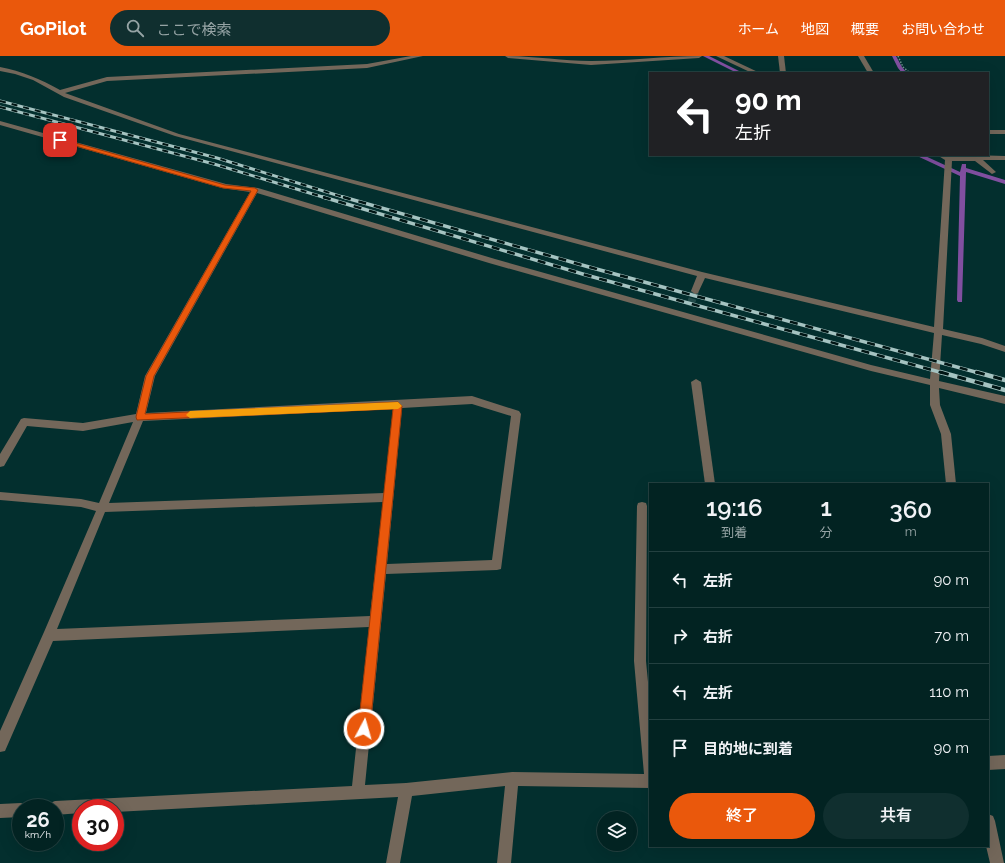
<!DOCTYPE html>
<html lang="ja">
<meta charset="utf-8">
<style>
:root{--surface:#022322;--page:#102f2f;--text:#f1f3f6;--muted:#96a4a5;--line:#234040;--accent:#ea580c}
body{margin:0;font-family:Raleway,"Noto Sans JP",sans-serif;background:var(--page);color:var(--text);height:100vh;display:flex;flex-direction:column;font-size:15px;white-space:nowrap}
*{box-sizing:border-box;margin:0}
p{font-size:13px;color:var(--muted)}
.icon{flex:none;width:22px;height:22px;fill:none;stroke:currentColor;stroke-width:2;stroke-linecap:round;stroke-linejoin:round}
.map{position:relative;flex:1;overflow:hidden}
.panel{position:absolute;left:649px;top:427px;width:340px;height:364px;display:flex;flex-direction:column;background:var(--surface);border-radius:0px;box-shadow:0 4px 16px #0002,0 0 0 1px var(--line)}
.panel>*{flex:none}
.banner{position:absolute;left:649px;top:16px;width:340px;height:84px;border-radius:0px;box-shadow:0 4px 16px #0002,0 0 0 1px var(--line);background:#202124;color:#fff;overflow:hidden}
.fabs{position:absolute;left:597px;top:755px;display:grid;gap:8px}
.fabs a{display:grid;place-items:center;width:40px;height:40px;border-radius:50%;background:var(--surface);box-shadow:0 4px 16px #0002,0 0 0 1px var(--line);font-size:20px}
.speed{position:absolute;left:12px;top:743px;display:flex;gap:8px;font-size:20px;font-weight:700;text-align:center}
.speed>*{display:grid;place-content:center;width:52px;height:52px;border-radius:50%;background:var(--surface);box-shadow:0 4px 16px #0002,0 0 0 1px var(--line);line-height:1}
.speed small{font-size:10px;font-weight:400}
.speed .limit{border:6px solid #d22;background:#fff;color:#111}
.pin{position:absolute;display:grid;place-items:center;width:34px;height:34px;color:#fff;margin:-17px;border-radius:8px;box-shadow:0 2px 6px #0006}
.me{position:absolute;width:44px;margin:-22px;rotate:6deg;stroke-linejoin:round;filter:drop-shadow(0 0 3px #0008)}
.turn{display:flex;align-items:center;gap:14px;height:84px;padding:0 20px;font-size:18px}
.turn .icon{width:52px;height:52px;stroke-width:2.5}
.turn b{display:block;font-size:28px;line-height:34px}
.eta{display:flex;justify-content:space-evenly;align-items:center;height:68px;text-align:center}
.eta b{font-size:24px;font-weight:600;line-height:28px}
.button{display:flex;gap:8px;margin-top:auto;padding:8px 20px}
.button a{flex:1;height:46px;border-radius:24px;background:var(--accent);color:#fff;font-size:16px;font-weight:600;line-height:46px;text-align:center}
.button a+a{background:var(--page);color:var(--text)}
ul{padding:0;list-style:none}
li{display:flex;align-items:center;gap:12px;height:56px;padding:0 20px;border-top:1px solid var(--line)}
li div{flex:1}
li b{display:block;font-size:15px}
li em{font-style:normal}
header{display:flex;align-items:center;gap:24px;box-sizing:border-box;height:56px;padding:0 20px;background:var(--accent);color:#fff}
header strong{font-size:19px}
nav{display:flex;gap:22px;margin-inline-start:auto;font-size:14px}
.search{width:280px;height:36px;background:var(--page);display:flex;align-items:center;gap:10px;box-sizing:border-box;padding:0 14px;border-radius:22px;color:var(--muted);font-size:15px}
.map>svg:first-child{display:block}
.lines{fill:none;stroke-linecap:round;stroke-linejoin:round}
.stream{fill:#814fa0;fill-rule:evenodd}
.minor-tunnel{stroke:#214a49;stroke-width:8;stroke-dasharray:8 4;stroke-linecap:butt}
.path{stroke:#6e918f;stroke-width:1.5;stroke-dasharray:1.5 1.5;stroke-linecap:butt}
.minor{fill:#73675a;fill-rule:evenodd}
.rail-far2-casing{stroke:#a5c3c1;stroke-width:3}
.rail-far1-casing{stroke:#a5c3c1;stroke-width:3.5}
.rail-casing{stroke:#a5c3c1;stroke-width:4.5}
.rail-far2{stroke:#011514;stroke-width:2;stroke-dasharray:6;stroke-linecap:butt}
.rail-far1{stroke:#011514;stroke-width:2.5;stroke-dasharray:8;stroke-linecap:butt}
.rail{stroke:#011514;stroke-width:3;stroke-dasharray:9;stroke-linecap:butt}
.route{fill:#ea580c;stroke:#983908}
.slow{fill:#f59e0b}
</style>
<header>
<strong>GoPilot</strong>
<div class="search"><svg class="icon" aria-label="search" viewBox="0 0 24 24"><circle cx="10" cy="10" r="6"/><path d="M15 15l6 6"/></svg>ここで検索</div>
<nav><a>ホーム</a><a>地図</a><a>概要</a><a>お問い合わせ</a></nav>
</header>
<div class="map">
<svg width="1005" height="807" viewBox="0 0 1005 807">
<rect width="100%" height="100%" fill="#032f2e"/>
<g class="lines">
<!-- stream -->
<g class="stream">
<path d="M703 0H709L743 17H737Z"/>
<path d="M892 0H896L902 11 907 17H902L898 12Z"/>
<path d="M915 99H923L960 116 962 108H966V112L1005 124V128L966 116 962 246H958L957 244 960 120Z"/>
</g>
<!-- minor-tunnel -->
<path class="minor-tunnel" d="M690 250 695 235"/>
<!-- path -->
<path class="path" d="M898 0 903 11 910 17"/>
<!-- minor -->
<g class="minor">
<path d="M411 0H423L367 12 107 25 65 37 179 78 702 216 934 271 945 104 937 99H946L950 101H972V99L1005 100V104H983L996 116 992 118 975 105H952L943 273 982 282 1005 290V296L981 288 942 279 939 325 1005 340V348L939 332 940 349 951 378 956 428H946L941 378 930 349V329L871 315 489 207 257 137 155 320 146 357 472 340 519 355 521 358 501 513 497 514 386 518 365 729 406 727 512 716 644 718 634 605 637 450 638 447 642 446 646 447 647 450 646 605 650 647V732L518 730 511 807H497L505 730 412 740 400 807H386L398 741 115 756V752H81V757L55 759V752H48L50 747 55 745 352 730 369 571 53 585 5 695 0 696V675L44 576 96 455 81 451 0 444V436L81 443 99 447 133 366 83 375 27 370 4 410 0 411V398L21 363 24 362 83 367 136 358 145 320 250 136 222 132 0 69V65L226 128 258 132 495 203 871 309 930 323 934 277 705 222 698 237 695 238 691 235 697 220 175 80 64 41 33 24 15 18 0 15V11C22 15 40 23 60 34L107 21 367 8ZM472 348 511 360 492 504 387 508 402 352ZM393 353 384 437 109 447 143 365ZM383 446 370 560 57 573 105 456Z"/>
<path d="M505 0C534 0 562 5 591 5 628 5 665 0 702 0L699 2 591 9 508 2Z"/>
<path d="M716 0H724L760 17H752Z"/>
<path d="M778 0H784L786 17H780Z"/>
<path d="M858 0H864L874 17H868Z"/>
<rect x="988" y="74" width="17" height="4"/>
<path d="M696 323 701 326 715 428H705L691 326Z"/>
<path d="M1005 699V713L988 714V700Z"/>
<path d="M21 747 26 749 27 752H21V761L0 762V748Z"/>
<path d="M988 758 993 760 995 765 1004 807H990L986 790H988Z"/>
</g>
<!-- rail-far2 casing -->
<g class="rail-far2-casing">
<g id="rail-far2">
<path d="M0 45 217 102 346 142"/>
<path d="M0 51 214 108 326 142"/>
</g>
</g>
<!-- rail-far1 casing -->
<g class="rail-far1-casing">
<g id="rail-far1">
<path d="M323 141 586 219 943 317"/>
<path d="M343 141 589 211 979 317"/>
</g>
</g>
<!-- rail casing -->
<g class="rail-casing">
<g id="rail">
<path d="M940 316 1005 334"/>
<path d="M976 316 1005 324"/>
</g>
</g>
<!-- rail-far2 -->
<use href="#rail-far2" class="rail-far2"/>
<!-- rail-far1 -->
<use href="#rail-far1" class="rail-far1"/>
<!-- rail -->
<use href="#rail" class="rail"/>
</g>
<!-- route -->
<path class="route" d="M58 82 225 129 255 132 258 134 154 320 145 358 398 346 402 350 370 673 368 677 364 679 360 677 358 673 393 353 137 364 136 361 146 320 251 135 223 132 58 85Z"/>
<!-- slow -->
<path class="slow" d="M398 346 402 350 398 353 190 362 186 359 190 355Z"/>
</svg>
<div class="fabs">
<a><svg class="icon" aria-label="layers" viewBox="0 0 24 24"><path d="M12 4l9 5-9 5-9-5zM3 14l9 5 9-5"/></svg></a>
</div>
<div class="speed"><div>26<small>km/h</small></div><div class="limit">30</div></div>
<div class="pin" style="left:60px;top:84px;background:#d93025"><svg class="icon" aria-label="arrive" viewBox="0 0 24 24"><path d="M6 21V4h12l-3 4 3 4H6"/></svg></div>
<svg class="me" style="left:364px;top:673px" viewBox="-20 -20 40 40"><circle r="17" fill="#ea580c" stroke="#fff" stroke-width="3"/><path d="M0-11L8 9 0 5-8 9z" fill="#fff"/></svg>
<div class="banner">
<div class="turn"><svg class="icon" aria-label="left" viewBox="0 0 24 24"><path d="M17 20v-9H6M10 6l-5 5 5 5"/></svg><div><b>90 m</b>左折</div></div>
</div>
<section class="panel">
<div class="eta">
<div><b>19:16</b><p>到着</p></div>
<div><b>1</b><p>分</p></div>
<div><b>360</b><p>m</p></div>
</div>
<ul>
<li><svg class="icon" aria-label="left" viewBox="0 0 24 24"><path d="M17 20v-9H6M10 6l-5 5 5 5"/></svg><div><b>左折</b></div><em>90 m</em></li>
<li><svg class="icon" aria-label="right" viewBox="0 0 24 24"><path d="M7 20v-9h11M14 6l5 5-5 5"/></svg><div><b>右折</b></div><em>70 m</em></li>
<li><svg class="icon" aria-label="left" viewBox="0 0 24 24"><path d="M17 20v-9H6M10 6l-5 5 5 5"/></svg><div><b>左折</b></div><em>110 m</em></li>
<li><svg class="icon" aria-label="arrive" viewBox="0 0 24 24"><path d="M6 21V4h12l-3 4 3 4H6"/></svg><div><b>目的地に到着</b></div><em>90 m</em></li>
</ul>
<div class="button"><a>終了</a><a>共有</a></div>
</section>
</div>
